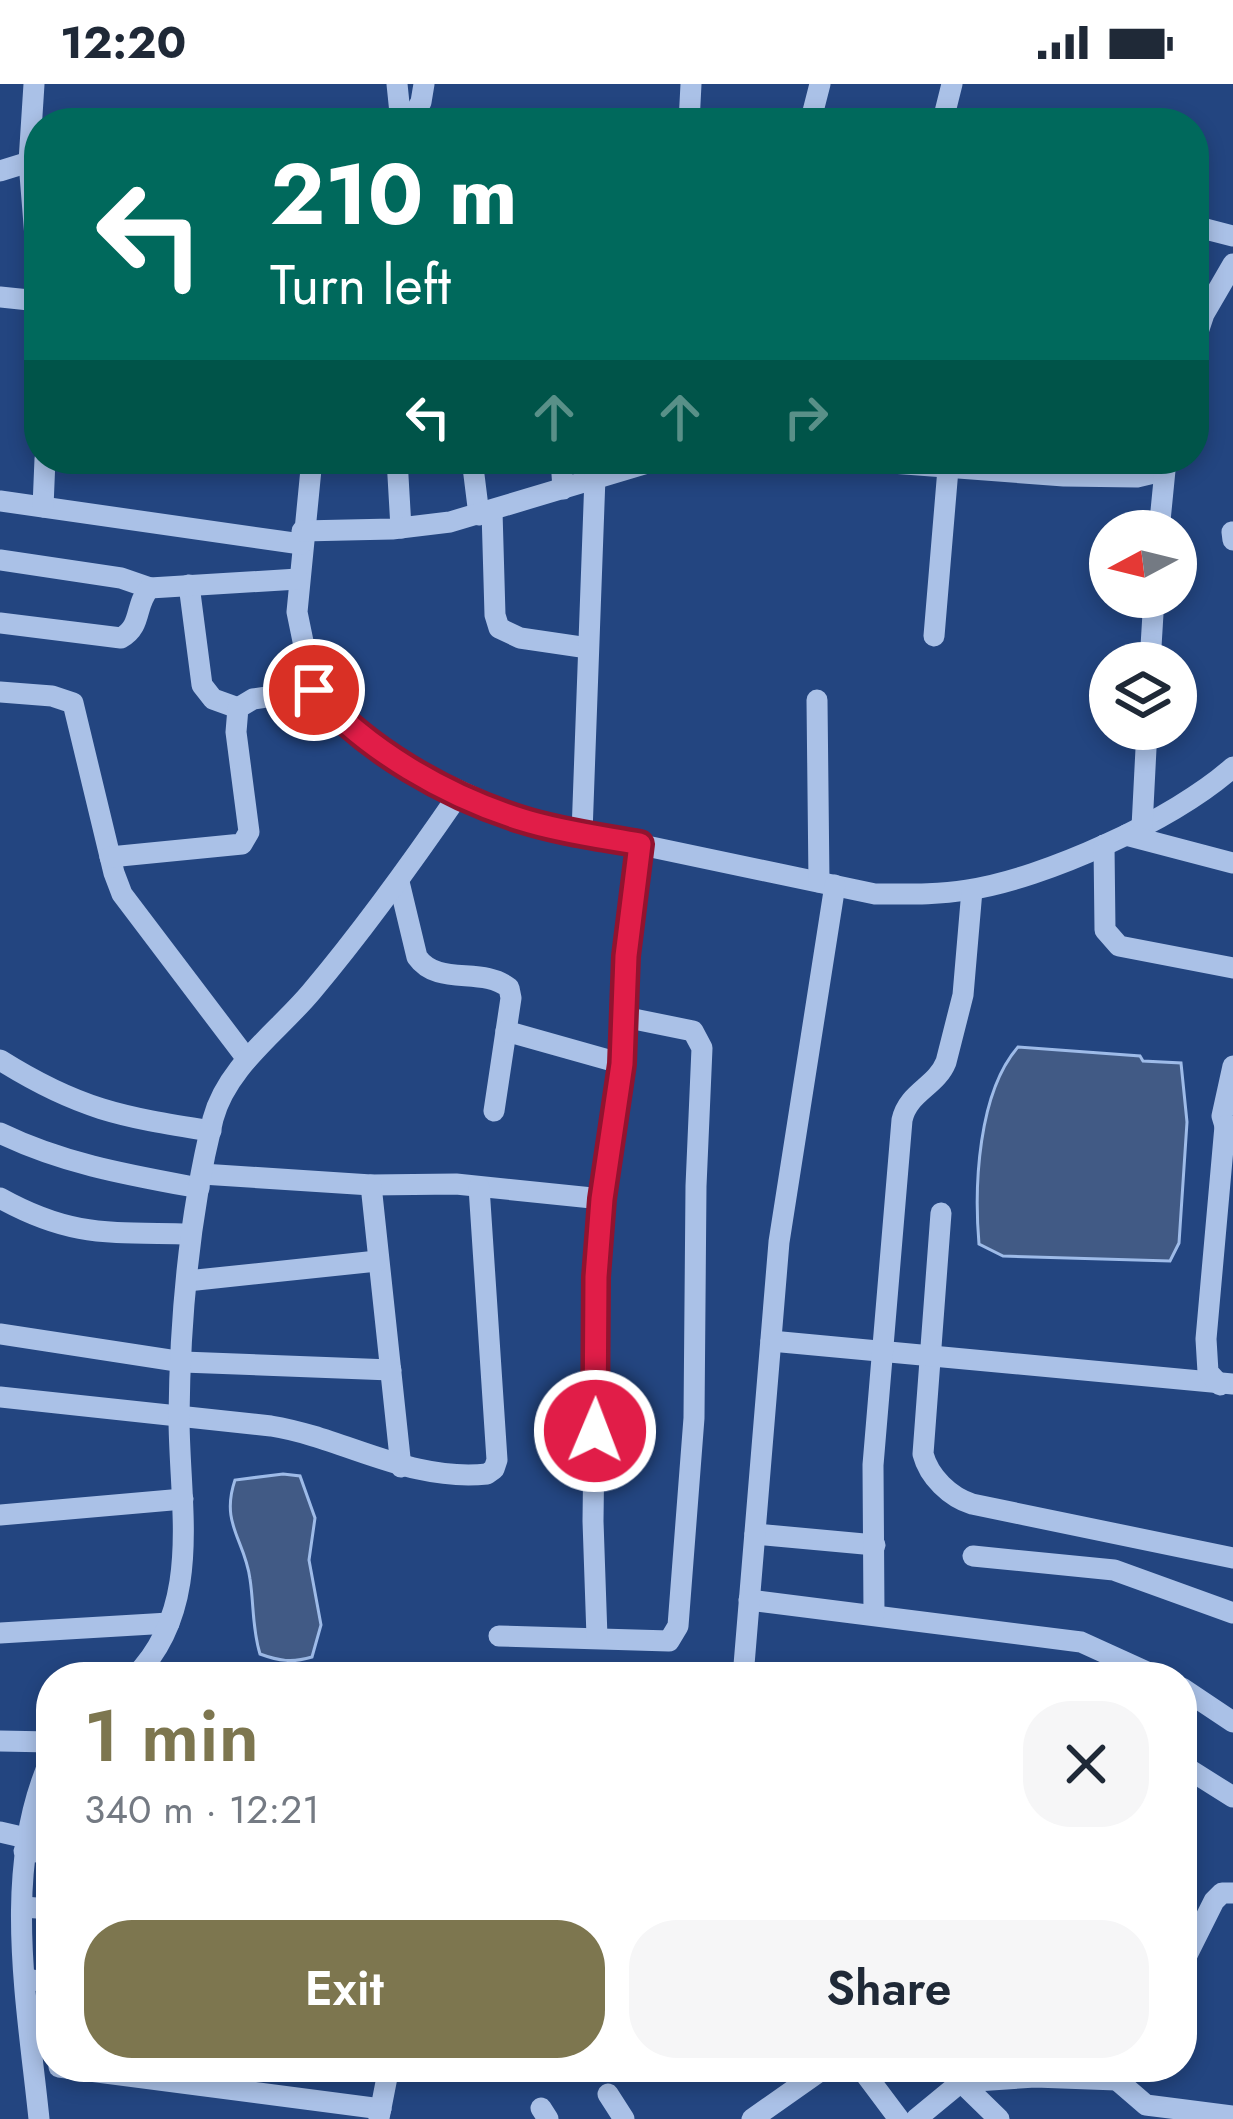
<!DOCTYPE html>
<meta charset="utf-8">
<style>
:root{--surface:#fff;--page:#f6f6f7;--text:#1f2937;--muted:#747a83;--accent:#7d764f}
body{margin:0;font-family:Jost,sans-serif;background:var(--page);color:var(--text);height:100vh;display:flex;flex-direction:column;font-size:45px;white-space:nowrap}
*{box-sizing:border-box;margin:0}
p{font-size:39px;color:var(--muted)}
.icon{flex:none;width:66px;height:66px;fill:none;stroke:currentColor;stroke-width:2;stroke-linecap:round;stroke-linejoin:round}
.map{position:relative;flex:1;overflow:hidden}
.panel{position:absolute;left:36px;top:1578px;width:1161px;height:420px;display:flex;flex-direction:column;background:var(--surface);border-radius:48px;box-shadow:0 6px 18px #0003}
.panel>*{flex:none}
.top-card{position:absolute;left:24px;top:24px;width:1185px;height:366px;border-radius:48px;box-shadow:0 6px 18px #0003;background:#00695c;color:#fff;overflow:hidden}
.needle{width:78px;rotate:263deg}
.tools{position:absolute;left:1089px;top:426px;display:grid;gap:24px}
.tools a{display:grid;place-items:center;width:108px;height:108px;border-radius:50%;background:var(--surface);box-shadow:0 6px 18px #0003;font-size:60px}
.pin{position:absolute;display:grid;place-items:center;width:102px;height:102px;color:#fff;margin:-51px;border:6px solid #fff;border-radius:50%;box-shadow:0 3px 12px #0007}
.me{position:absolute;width:132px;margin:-66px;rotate:1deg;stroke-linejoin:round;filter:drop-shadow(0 0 9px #0008)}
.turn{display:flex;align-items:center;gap:42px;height:252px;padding:0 48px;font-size:54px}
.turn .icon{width:156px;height:156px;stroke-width:2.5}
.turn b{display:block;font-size:84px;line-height:102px}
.lanes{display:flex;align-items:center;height:114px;padding:0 48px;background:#0003;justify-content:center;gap:60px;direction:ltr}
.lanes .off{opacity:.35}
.round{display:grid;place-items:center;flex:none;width:126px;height:126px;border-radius:48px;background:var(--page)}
.headline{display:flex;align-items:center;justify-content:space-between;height:204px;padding:0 48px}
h1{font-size:72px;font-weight:600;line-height:90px;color:var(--accent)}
.cta{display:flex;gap:24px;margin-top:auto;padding:24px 48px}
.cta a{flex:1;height:138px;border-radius:48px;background:var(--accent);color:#fff;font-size:48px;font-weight:600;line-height:138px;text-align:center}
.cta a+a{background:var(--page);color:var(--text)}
.status{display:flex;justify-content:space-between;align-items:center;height:84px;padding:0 60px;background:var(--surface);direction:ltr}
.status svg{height:33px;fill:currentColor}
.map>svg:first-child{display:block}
.water{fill:#415a85;stroke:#9ebbe8;stroke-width:3}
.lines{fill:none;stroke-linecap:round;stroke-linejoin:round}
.minor{stroke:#aac1e7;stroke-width:21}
.route-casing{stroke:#92132f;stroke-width:30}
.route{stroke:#e11d48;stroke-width:21}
</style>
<div class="status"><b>12:20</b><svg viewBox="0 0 49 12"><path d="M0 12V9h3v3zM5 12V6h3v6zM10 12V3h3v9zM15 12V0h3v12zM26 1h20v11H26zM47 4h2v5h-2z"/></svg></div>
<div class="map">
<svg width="1233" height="2035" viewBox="0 0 1233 2035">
<rect width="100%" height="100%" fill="#234580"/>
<!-- water -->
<g class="water">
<path d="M1018 963 1140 972 1143 977 1181 979 1187 1038 1179 1159 1170 1177 1003 1172 979 1160C974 1102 978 1009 1018 963Z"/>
<path d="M283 1390 300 1392 315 1434 309 1476 321 1541 312 1573C292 1579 279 1577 260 1570 252 1544 254 1521 250 1495 245 1456 220 1440 235 1396Z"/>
</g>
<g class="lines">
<!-- minor -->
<g class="minor">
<path d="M34 0 29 78 39 203"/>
<path d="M397 0 401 39"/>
<path d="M945 28 952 0"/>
<path d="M409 39 421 18 424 0"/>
<path d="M689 39 691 0"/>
<path d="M810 39 820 0"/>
<path d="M0 87 29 78"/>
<path d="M1194 142 1233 152"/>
<path d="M0 213 39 217"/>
<path d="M1194 260 1204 230 1233 180"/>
<path d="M312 375 297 528 313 606 338 634 414 686 523 736 875 810C906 810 936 811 967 806 1044 795 1175 735 1233 683"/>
<path d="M397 375 401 444"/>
<path d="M472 375 479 431"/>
<path d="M561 375 563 405"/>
<path d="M838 375 1064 392 1137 393 1158 388 1165 378"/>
<path d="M0 417 301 460"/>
<path d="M43 423 45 375"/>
<path d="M492 427 495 531 499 544 520 554 588 564"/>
<path d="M302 447 392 445 450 438 661 375"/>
<path d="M1159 447 1166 376"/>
<path d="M1232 448 1233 456"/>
<path d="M0 476 121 494 150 504"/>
<path d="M189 501 202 601 213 615 238 624"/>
<path d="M0 539 121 554C143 542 134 520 150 504L298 495"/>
<path d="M934 552 948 385"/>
<path d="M1150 579 1154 513"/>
<path d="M0 608 52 612 73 619 114 789 122 810 247 975"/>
<path d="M817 616 819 798"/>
<path d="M1142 743 1147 645"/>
<path d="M582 749 595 393"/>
<path d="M1126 751 1233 779"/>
<path d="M1104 761 1105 846 1119 862 1233 884"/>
<path d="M110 773 242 760 249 748 236 648 238 624 253 615 313 606"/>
<path d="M399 798 417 873C438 903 482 882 509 904L511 914 494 1027"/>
<path d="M506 947 623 980"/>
<path d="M0 976C78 1025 121 1033 211 1047"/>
<path d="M1232 1046 1225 1042 1222 1032 1233 982"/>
<path d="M0 1049C64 1080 129 1091 199 1104"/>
<path d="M202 1090 371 1101 456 1100 602 1115"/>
<path d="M371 1101 401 1383"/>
<path d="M0 1114C72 1154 110 1148 189 1150"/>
<path d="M941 1129 923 1370C929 1393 950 1413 972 1420L1233 1474"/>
<path d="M187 1197 377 1177"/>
<path d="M0 1250 183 1278 391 1286"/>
<path d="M771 1257 1233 1300"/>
<path d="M1220 1301 1208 1288 1206 1255 1225 1042"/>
<path d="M0 1313 271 1342C345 1354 409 1398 487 1390L494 1385 497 1376 479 1103"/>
<path d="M0 1431 183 1415"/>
<path d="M755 1450 875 1461"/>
<path d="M973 1472 1114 1486 1233 1529"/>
<path d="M749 1516 1081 1558 1158 1593"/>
<path d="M874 1530 873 1381 902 1036C908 1008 936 1003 946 978L963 911 972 806"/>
<path d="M0 1549 169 1539"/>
<path d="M499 1552 669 1557 678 1542 694 1334 696 1102 702 964 693 947 624 933"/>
<path d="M597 1553 593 1437 596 1193 602 1115 623 980 626 872 640 761"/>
<path d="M134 1593C204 1523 179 1422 179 1333 180 1234 189 1132 213 1035 227 982 279 947 312 907 365 844 413 777 459 710"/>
<path d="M743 1593 779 1158 835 801"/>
<path d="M1182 1604 1233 1638"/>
<path d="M0 1657 51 1658"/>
<path d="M1182 1681 1233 1713"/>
<path d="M0 1748 26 1754"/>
<path d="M24 1767 51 1769"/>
<path d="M23 1823 51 1825"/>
<path d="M1182 1881 1214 1817 1222 1809H1233"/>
<path d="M27 1895 51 1899"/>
<path d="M59 1983 381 2025"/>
<path d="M860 1983 899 2035"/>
<path d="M1117 1996 1146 2021 1233 2032"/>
<path d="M961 1998 999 2035"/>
<path d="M608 2010 624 2035"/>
<path d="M541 2024 548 2035"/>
<path d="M379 2034 389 1983"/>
<path d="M39 2035C27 1918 1 1785 51 1674"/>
<path d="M752 2035 826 1983"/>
<path d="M916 2035 961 1998 1035 1993 1117 1996 1129 1983"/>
</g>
</g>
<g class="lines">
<!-- route casing -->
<g class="route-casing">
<path id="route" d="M314 606C366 666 446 712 523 736 561 748 602 753 640 760L626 872 622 980 602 1115 596 1193 595 1347"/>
</g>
<!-- route -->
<use href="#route" class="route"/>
</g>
</svg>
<div class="tools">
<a><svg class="needle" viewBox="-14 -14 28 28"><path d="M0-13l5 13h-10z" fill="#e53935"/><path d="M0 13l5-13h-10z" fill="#747a83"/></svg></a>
<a><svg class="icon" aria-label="layers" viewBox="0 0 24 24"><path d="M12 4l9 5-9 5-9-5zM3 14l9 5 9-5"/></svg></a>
</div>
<div class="pin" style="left:314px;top:606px;background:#d93025"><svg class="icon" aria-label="arrive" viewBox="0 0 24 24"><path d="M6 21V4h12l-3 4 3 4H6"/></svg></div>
<svg class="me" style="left:595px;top:1347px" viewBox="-20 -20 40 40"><circle r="17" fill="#e11d48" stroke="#fff" stroke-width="3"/><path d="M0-11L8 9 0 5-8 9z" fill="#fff"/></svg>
<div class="top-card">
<div class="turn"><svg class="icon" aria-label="left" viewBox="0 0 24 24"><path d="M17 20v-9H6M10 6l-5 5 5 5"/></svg><div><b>210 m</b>Turn left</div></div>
<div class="lanes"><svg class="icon" aria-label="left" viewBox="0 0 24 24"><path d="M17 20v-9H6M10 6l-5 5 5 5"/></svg><svg class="icon off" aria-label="ahead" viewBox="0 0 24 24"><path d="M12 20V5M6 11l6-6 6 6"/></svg><svg class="icon off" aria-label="ahead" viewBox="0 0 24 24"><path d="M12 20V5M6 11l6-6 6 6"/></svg><svg class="icon off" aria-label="right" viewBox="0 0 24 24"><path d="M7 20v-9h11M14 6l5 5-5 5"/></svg></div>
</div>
<section class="panel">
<div class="headline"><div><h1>1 min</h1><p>340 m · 12:21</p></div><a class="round"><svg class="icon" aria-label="close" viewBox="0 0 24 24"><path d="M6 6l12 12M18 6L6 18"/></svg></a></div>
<div class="cta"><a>Exit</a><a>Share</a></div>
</section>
</div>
